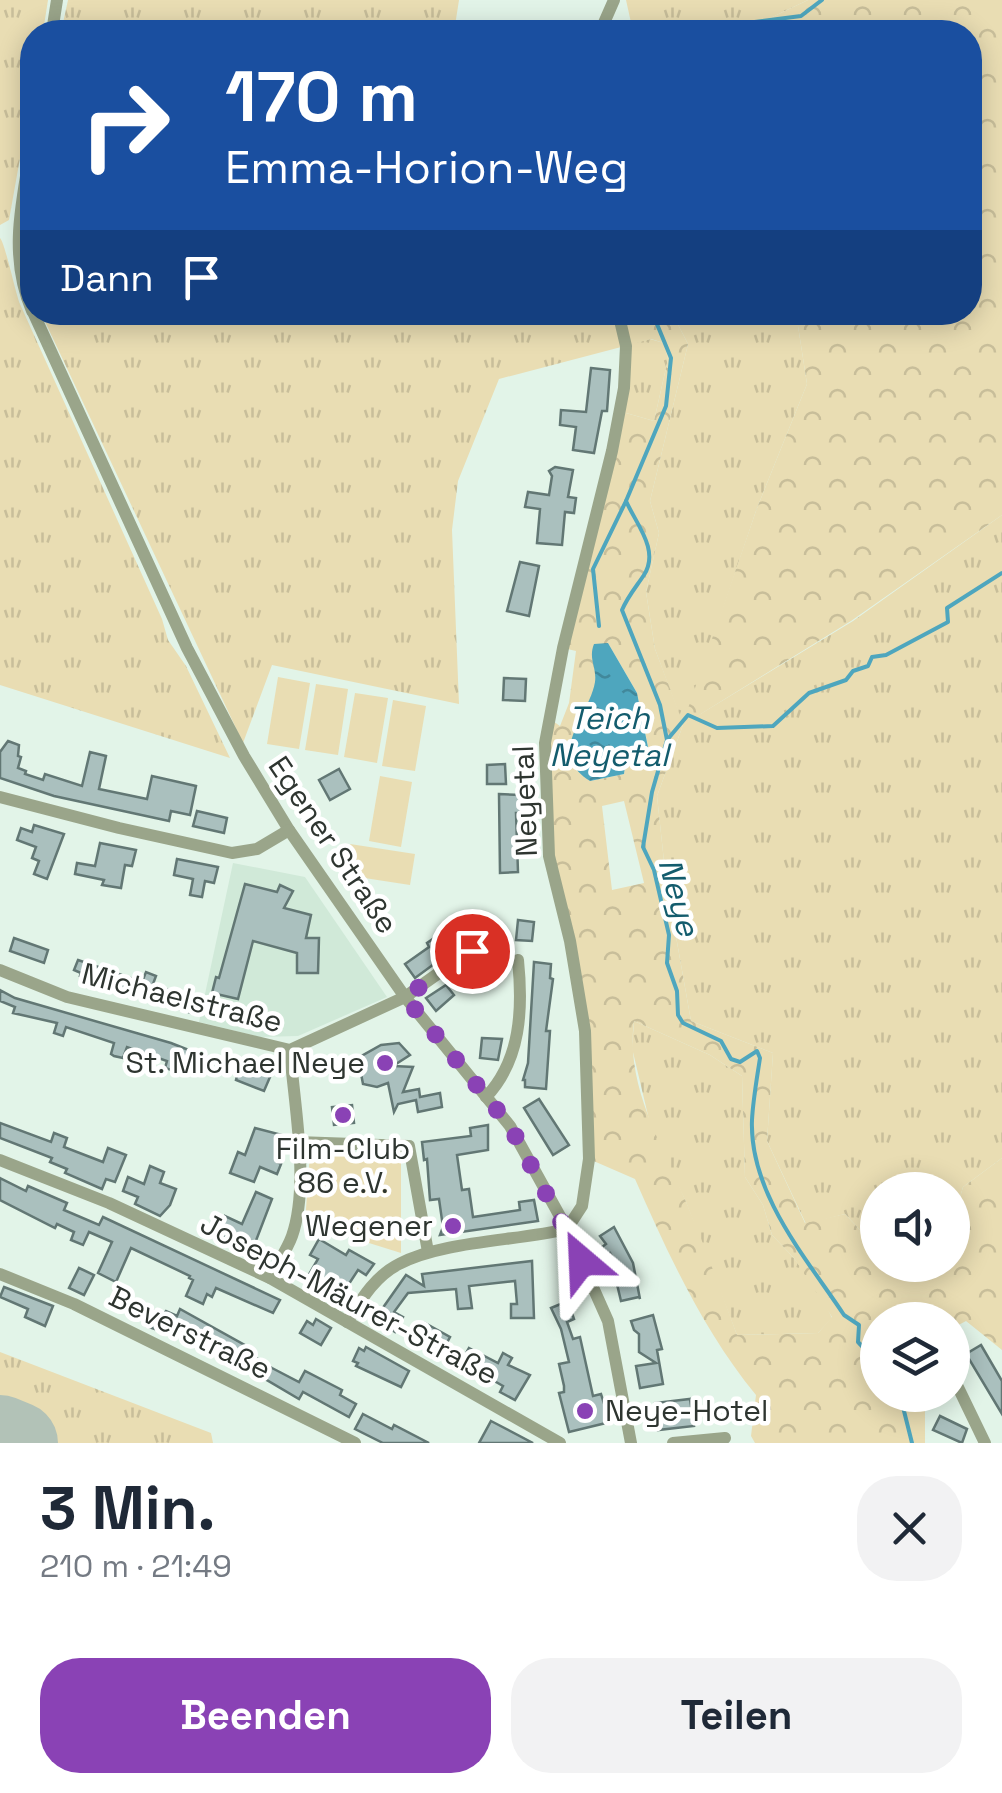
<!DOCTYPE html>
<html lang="de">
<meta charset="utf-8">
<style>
:root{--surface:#fff;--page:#f2f2f3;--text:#1f2937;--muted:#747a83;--accent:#8a42b5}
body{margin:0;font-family:"Space Grotesk",sans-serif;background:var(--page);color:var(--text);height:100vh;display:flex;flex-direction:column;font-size:38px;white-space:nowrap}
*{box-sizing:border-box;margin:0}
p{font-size:32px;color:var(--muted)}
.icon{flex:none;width:55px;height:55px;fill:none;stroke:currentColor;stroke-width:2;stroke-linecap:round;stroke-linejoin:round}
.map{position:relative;height:1443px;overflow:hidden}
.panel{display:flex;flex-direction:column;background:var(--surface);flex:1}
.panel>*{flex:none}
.hud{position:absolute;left:20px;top:20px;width:962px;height:305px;border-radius:40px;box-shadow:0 5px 25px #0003;background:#1a4fa0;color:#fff;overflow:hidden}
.tools{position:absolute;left:860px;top:1172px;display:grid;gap:20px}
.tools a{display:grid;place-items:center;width:110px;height:110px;border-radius:50%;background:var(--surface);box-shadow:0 5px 25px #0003;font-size:50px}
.pin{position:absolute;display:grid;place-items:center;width:85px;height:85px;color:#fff;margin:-42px;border:5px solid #fff;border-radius:50%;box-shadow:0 2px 10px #0007}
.me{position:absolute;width:110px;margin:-55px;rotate:334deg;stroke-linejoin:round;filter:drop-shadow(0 0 8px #0008)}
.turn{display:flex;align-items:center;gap:35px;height:210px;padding:0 40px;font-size:45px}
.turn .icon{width:130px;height:130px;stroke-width:2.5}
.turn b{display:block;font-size:70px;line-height:85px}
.then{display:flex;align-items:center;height:95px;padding:0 40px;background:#0003;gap:20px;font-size:38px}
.round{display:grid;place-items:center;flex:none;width:105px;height:105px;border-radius:40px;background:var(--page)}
.head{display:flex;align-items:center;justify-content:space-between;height:170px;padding:0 40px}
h1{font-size:60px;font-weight:700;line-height:75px}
.action{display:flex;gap:20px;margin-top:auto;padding:20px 40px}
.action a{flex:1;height:115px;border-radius:40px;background:var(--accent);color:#fff;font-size:40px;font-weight:700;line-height:115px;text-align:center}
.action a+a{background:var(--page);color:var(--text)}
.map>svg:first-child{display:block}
.built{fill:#d0e9d8}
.grass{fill:url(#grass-tufts)}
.forest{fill:url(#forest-crowns);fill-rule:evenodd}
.pitch{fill:#e9ddb3}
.water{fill:url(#water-ripples)}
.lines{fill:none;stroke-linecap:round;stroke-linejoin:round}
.stream{stroke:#4ea6be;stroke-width:4}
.runway{stroke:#b2c2b7;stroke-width:82}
.building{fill:#aac0be;stroke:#627774;stroke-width:2.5}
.minor{stroke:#9aa58a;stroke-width:12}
.route{stroke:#8a42b5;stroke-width:18;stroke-dasharray:0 32.4}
.poi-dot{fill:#8a42b5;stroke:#fff;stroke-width:4}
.labels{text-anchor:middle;stroke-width:9;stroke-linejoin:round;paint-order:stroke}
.street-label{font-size:30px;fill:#2e3530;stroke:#fff}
.poi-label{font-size:30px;fill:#2e3530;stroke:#fff;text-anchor:end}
.water-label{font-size:32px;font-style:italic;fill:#135c6d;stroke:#fff}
</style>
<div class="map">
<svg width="1002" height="1443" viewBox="0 0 1002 1443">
<defs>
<pattern id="grass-tufts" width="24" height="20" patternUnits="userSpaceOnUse" patternTransform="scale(2.5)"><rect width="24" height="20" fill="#e9ddb3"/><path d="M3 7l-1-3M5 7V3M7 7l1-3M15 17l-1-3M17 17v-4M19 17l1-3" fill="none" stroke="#c8be9a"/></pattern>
<pattern id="forest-crowns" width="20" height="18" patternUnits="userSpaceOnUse" patternTransform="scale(2.5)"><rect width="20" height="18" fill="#e9ddb3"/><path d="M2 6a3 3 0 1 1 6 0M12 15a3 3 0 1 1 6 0" fill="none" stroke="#c8be9a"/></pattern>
<pattern id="water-ripples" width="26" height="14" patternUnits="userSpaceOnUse" patternTransform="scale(2.5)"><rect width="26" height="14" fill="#4ea6be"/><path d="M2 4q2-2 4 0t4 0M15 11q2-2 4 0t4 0" fill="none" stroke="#41889b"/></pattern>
</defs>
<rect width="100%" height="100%" fill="#e2f4e8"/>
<!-- built -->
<path class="built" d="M233 863 305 877 387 997 298 1036 260 1037 199 1022Z"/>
<!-- grass -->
<g class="grass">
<path d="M0 0H48L43 32H32V91L9 220 0 225Z"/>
<path d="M68 0H459L454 32H61Z"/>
<path d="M626 0H808L764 21 769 32H655L632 27Z"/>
<path d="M0 238C5 243 15 291 20 304L162 619 168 640 186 666 230 758 0 685Z"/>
<path d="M41 313H618L626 345 650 339 664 343 668 359 654 421 619 411 625 346 499 379 458 481 452 530 459 704 272 665 243 743Z"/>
<path d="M672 313H796L807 384 757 508 684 724 853 621 1002 515V1158L963 1187 953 1222 952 1190H878L877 1248 845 1214 806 1224 767 1141 773 1053 691 1021 666 880 657 796 683 725 655 649 646 592 659 533 650 501 688 344Z"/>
<path d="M634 1021 710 1055 742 1076 745 1177 763 1205 772 1235 794 1258 823 1299 832 1318 818 1333 737 1335 686 1202 651 1128 632 1048Z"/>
<path d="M0 1352 211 1433 213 1443H0Z"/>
</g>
<!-- forest -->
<path class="forest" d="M808 0H1002V515L851 621 683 725 657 796 666 880 691 1021 773 1053 767 1141 805 1223 845 1214 877 1248 878 1265 896 1268 898 1265H952L953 1222 963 1187 1002 1158V1350L966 1321 953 1328 952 1320H878V1395H925V1443H755L751 1436 756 1395C704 1332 668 1254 635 1179L589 1159 585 1030 549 856 550 719 560 726 569 703 576 651 563 648 619 411 654 421 668 359 664 343 651 339 626 346 618 313H672L688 344 650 501 659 533 646 592 655 649 683 723 757 508 807 384 796 313 970 312V32H769L764 21ZM608 643 637 693 649 751 625 766 624 774 590 781 596 680ZM624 801 644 883 612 890 602 806ZM634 1021 710 1055 742 1076 745 1177 763 1205 772 1235 794 1258 832 1317 818 1333 737 1335C721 1291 705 1247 687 1204 663 1146 625 1087 634 1021Z"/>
<!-- pitch -->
<g class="pitch">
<path d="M278 677 310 683 299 749 267 744Z"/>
<path d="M316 684 348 689 338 755 305 750Z"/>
<path d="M355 693 388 698 377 763 344 757Z"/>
<path d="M393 700 426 706 415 771 382 766Z"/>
<path d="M380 776 412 782 401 847 369 841Z"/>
<path d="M350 844 415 854 410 885 345 875Z"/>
<path d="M401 1152V1253L305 1223 310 1153Z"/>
</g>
<!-- water -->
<path class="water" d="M608 643 637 693 649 752 646 760 625 766 624 774 590 781C545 753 589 717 595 682 597 667 588 659 594 644Z"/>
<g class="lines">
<!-- stream -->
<g class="stream">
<path d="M736 32 747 23 801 16 822 0"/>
<path d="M652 312 671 358 666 406 626 501C636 524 660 550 644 575 636 587 628 596 622 610L660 705 667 740 652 792 643 847 654 870 669 935 667 963 677 991 678 1015 683 1023 721 1041 731 1059 740 1062 757 1051 760 1058C757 1078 753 1100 752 1120 749 1193 807 1259 844 1315L859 1325 858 1342 878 1363"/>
<path d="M599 626 593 569 626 501"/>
<path d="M667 740 688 715 717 728 773 726 809 693 846 680 853 671 868 666 872 657 886 655 948 622 947 608 1002 573"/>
<path d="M900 1395 912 1443"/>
</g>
<!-- runway -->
<path class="runway" d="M0 1436 17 1443"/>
</g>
<!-- building -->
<g class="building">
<path d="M591 368 610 370 607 411H602L594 453 573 450 576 427 560 425 561 410 586 412Z"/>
<path d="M555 467 573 470 568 497 576 498 574 513 565 512 562 545 537 543 540 509 525 507 528 492 549 495 552 476 549 471Z"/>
<path d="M520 562 539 566 529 616 507 611Z"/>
<path d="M504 678 526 679 525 701 503 700Z"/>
<path d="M8 741 19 745 18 756 21 757 18 768 26 771 25 774 43 780 45 774 82 786 90 752 106 756 99 789 147 799 152 776 196 786 190 815 171 811 169 821 54 796 0 778V752Z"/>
<path d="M505 764 506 784H487V765Z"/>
<path d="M339 769 350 789 330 800 319 780Z"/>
<path d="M499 794 520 795V813H516L518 872 500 873Z"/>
<path d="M197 811 227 818 224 833 193 826Z"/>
<path d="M34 825 64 834 47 879 34 874 39 861 32 858 36 847 17 840 21 828 32 832Z"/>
<path d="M100 843 136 850 132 866 125 865 121 888 102 885 104 880 75 874 77 863 95 866Z"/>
<path d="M177 859 218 867 214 883 205 881 202 897 190 895 193 879 174 875Z"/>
<path d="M245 884 277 892 280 885 293 891 284 908 311 915 306 938H319L318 973H297V953L253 941 238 999 212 993 216 977 219 978Z"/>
<path d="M468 915 479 931 415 978 405 964 429 947 427 943Z"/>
<path d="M518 920 534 922 532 941 516 940Z"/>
<path d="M14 938 48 950 44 963 10 951Z"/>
<path d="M78 960 142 982 146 972 156 976 153 984 199 1001 194 1014 80 976 81 973 74 970Z"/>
<path d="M534 962 551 964 550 978 553 979 546 1031H550L546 1089 525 1087V1080H523L528 1063Z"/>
<path d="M446 985 454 995 436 1011 426 998Z"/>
<path d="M0 990 15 998 171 1043 214 1060 210 1070 181 1062 178 1072 165 1068 167 1061 127 1047 123 1058 114 1056 111 1054 114 1043 66 1027 63 1036 54 1033 57 1023 13 1013 15 1007 0 1001Z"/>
<path d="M482 1038 502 1039 498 1060 480 1058Z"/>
<path d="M399 1043 410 1055 393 1066 413 1067 403 1092 419 1089 420 1097 440 1093 442 1107 418 1112 416 1100 398 1104 394 1112 388 1083 377 1087 363 1084 358 1058 381 1045Z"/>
<path d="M241 1060 261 1068 259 1073 270 1077 264 1091 236 1080Z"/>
<path d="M539 1099 569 1145 553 1155 524 1108Z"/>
<path d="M352 1105 354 1123 334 1125 332 1107Z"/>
<path d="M0 1123 51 1142 54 1133 67 1138 64 1147 103 1162 108 1148 126 1155 115 1182 106 1179 102 1189 65 1173 67 1169 50 1162 52 1158 0 1138Z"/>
<path d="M488 1125V1150L457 1155 462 1190 469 1189 473 1217 520 1210 519 1202 534 1200 538 1221 440 1235 443 1227 439 1199 430 1200 427 1159 424 1160 422 1142 471 1136 470 1128Z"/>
<path d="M255 1128 286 1136 277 1162 281 1164 277 1174 260 1167 254 1182 230 1173 238 1152 245 1155Z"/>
<path d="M150 1166 164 1172 160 1183 176 1189 170 1205 160 1216 135 1204 138 1197 123 1191 128 1177 144 1184Z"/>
<path d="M0 1178 26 1191 28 1186 67 1203 64 1210 99 1225 103 1217 280 1300 273 1313 216 1288 212 1297 207 1294 203 1304 186 1296 193 1280 189 1278 190 1276 131 1248 116 1282 98 1273 112 1242 89 1232 83 1245 71 1240 74 1232 57 1224 55 1228 0 1200Z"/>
<path d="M256 1192 272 1199 252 1251 220 1236 225 1216 242 1224Z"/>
<path d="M614 1227 633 1263 640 1299 639 1297 621 1301 616 1280 626 1277 610 1253 607 1255 602 1247 606 1244 600 1236Z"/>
<path d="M319 1239 346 1255 349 1250 374 1264 366 1275 358 1270 341 1296 308 1276 318 1259 310 1255Z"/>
<path d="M532 1261 534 1318H511V1304H517L515 1281 469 1286 472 1308 458 1309 456 1289 408 1293 394 1312 403 1317 395 1332 375 1319 406 1275 424 1286 422 1274Z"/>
<path d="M79 1268 94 1275 84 1295 69 1288Z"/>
<path d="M4 1287 53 1306 45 1326 25 1317 28 1309 0 1297Z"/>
<path d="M133 1301 163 1315 166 1311 177 1316 180 1309 250 1348 247 1352 272 1368 299 1382 305 1371 342 1390 340 1395 356 1404 349 1417 303 1392 299 1399 214 1349 212 1353 182 1339 186 1333 167 1323 163 1332 146 1326 149 1319 129 1310Z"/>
<path d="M568 1301 574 1319 567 1322 573 1339 580 1337 593 1396 601 1394 610 1422 569 1432 559 1393 564 1392V1386L559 1364 569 1362 561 1329 551 1308Z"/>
<path d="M653 1315 662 1349 657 1350 663 1384 640 1388 636 1366 656 1363 639 1352V1334L634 1330 631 1321Z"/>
<path d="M316 1319 331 1328 321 1345 300 1333 307 1321 313 1325Z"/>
<path d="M425 1323 450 1337 442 1352 417 1340Z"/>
<path d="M981 1345 1002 1381V1414L966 1354Z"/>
<path d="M366 1347 409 1371 401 1387 356 1366 358 1363 353 1361 359 1348 364 1351Z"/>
<path d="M469 1348 498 1363 503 1353 512 1358 508 1365 530 1375 515 1400 500 1392 503 1386 461 1362Z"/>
<path d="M690 1399 694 1426 658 1430 655 1403Z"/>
<path d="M363 1414 392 1429 394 1425 429 1443H383L355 1429Z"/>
<path d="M940 1416 967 1429 962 1443 933 1430Z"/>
<path d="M491 1421 533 1443H479Z"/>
</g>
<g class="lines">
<!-- minor -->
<g class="minor">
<path d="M52 32 57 0"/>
<path d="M600 32 614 0"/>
<path d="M32 142C22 201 8 255 32 311"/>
<path d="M33 312 187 648 244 756 289 830 405 997 510 1126 567 1229 608 1321 631 1443"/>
<path d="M0 797 119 828 232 853 257 849 289 830"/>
<path d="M0 970 67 997 290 1050 405 997 460 958 476 951"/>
<path d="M486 1097C521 1060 523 1009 518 960"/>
<path d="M297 1142 409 1146 428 1252"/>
<path d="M0 1160 109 1203 270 1278 560 1443"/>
<path d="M0 1274 74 1304 355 1443"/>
<path d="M270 1278C277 1264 287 1250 292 1236 310 1184 294 1105 290 1050"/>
<path d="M347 1322C361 1300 375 1276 399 1264 442 1241 517 1241 567 1229L582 1206 589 1159 585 1031 570 941 549 856 545 743 563 648 612 451 624 388 626 346 618 312"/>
<path d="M955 1381 985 1443"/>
<path d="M673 1443 725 1438"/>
</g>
</g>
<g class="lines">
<!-- route -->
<path class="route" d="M472 951 405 997 510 1126 582 1261"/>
</g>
<!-- markers -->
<g class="poi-dot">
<circle cx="385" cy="1063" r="10"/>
<circle cx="343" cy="1115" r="10"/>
<circle cx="453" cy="1226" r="10"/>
<circle cx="585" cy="1411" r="10"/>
</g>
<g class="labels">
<!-- street labels -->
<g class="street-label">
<text transform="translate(525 801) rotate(-92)" y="10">Neyetal</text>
<text transform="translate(333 845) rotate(56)" y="10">Egener Straße</text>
<text transform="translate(182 998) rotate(14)" y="10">Michaelstraße</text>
<text transform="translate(349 1299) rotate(28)" y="10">Joseph-Mäurer-Straße</text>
<text transform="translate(190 1333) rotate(26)" y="10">Beverstraße</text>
</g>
<!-- poi labels -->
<g class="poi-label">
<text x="365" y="1073">St. Michael Neye</text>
<text x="343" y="1159" text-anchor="middle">Film-Club<tspan x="343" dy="34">86 e.V.</tspan></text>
<text x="433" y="1236">Wegener</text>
<text x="605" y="1421" text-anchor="start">Neye-Hotel</text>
</g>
<!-- water labels -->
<g class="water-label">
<text x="609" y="729">Teich<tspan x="609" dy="37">Neyetal</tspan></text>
<text transform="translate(679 897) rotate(75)" y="11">Neye</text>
</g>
</g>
</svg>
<div class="tools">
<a><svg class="icon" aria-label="sound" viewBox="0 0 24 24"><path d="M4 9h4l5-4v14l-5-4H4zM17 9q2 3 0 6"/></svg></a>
<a><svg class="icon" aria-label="layers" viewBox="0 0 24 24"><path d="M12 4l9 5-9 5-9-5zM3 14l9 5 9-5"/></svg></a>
</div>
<div class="pin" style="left:472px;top:951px;background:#d93025"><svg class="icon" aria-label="arrive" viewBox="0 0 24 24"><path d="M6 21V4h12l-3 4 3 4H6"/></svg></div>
<svg class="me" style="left:582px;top:1261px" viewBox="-20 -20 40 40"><path d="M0-17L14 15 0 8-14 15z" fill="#8a42b5" stroke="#fff" stroke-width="4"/></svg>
<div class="hud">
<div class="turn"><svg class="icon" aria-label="right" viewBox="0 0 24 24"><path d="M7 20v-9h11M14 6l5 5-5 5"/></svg><div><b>170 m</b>Emma-Horion-Weg</div></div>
<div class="then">Dann<svg class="icon" aria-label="arrive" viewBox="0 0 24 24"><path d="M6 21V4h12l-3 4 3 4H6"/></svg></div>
</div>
</div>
<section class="panel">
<div class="head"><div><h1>3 Min.</h1><p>210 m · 21:49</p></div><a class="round"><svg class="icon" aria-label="close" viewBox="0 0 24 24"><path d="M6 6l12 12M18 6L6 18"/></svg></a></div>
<div class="action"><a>Beenden</a><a>Teilen</a></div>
</section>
